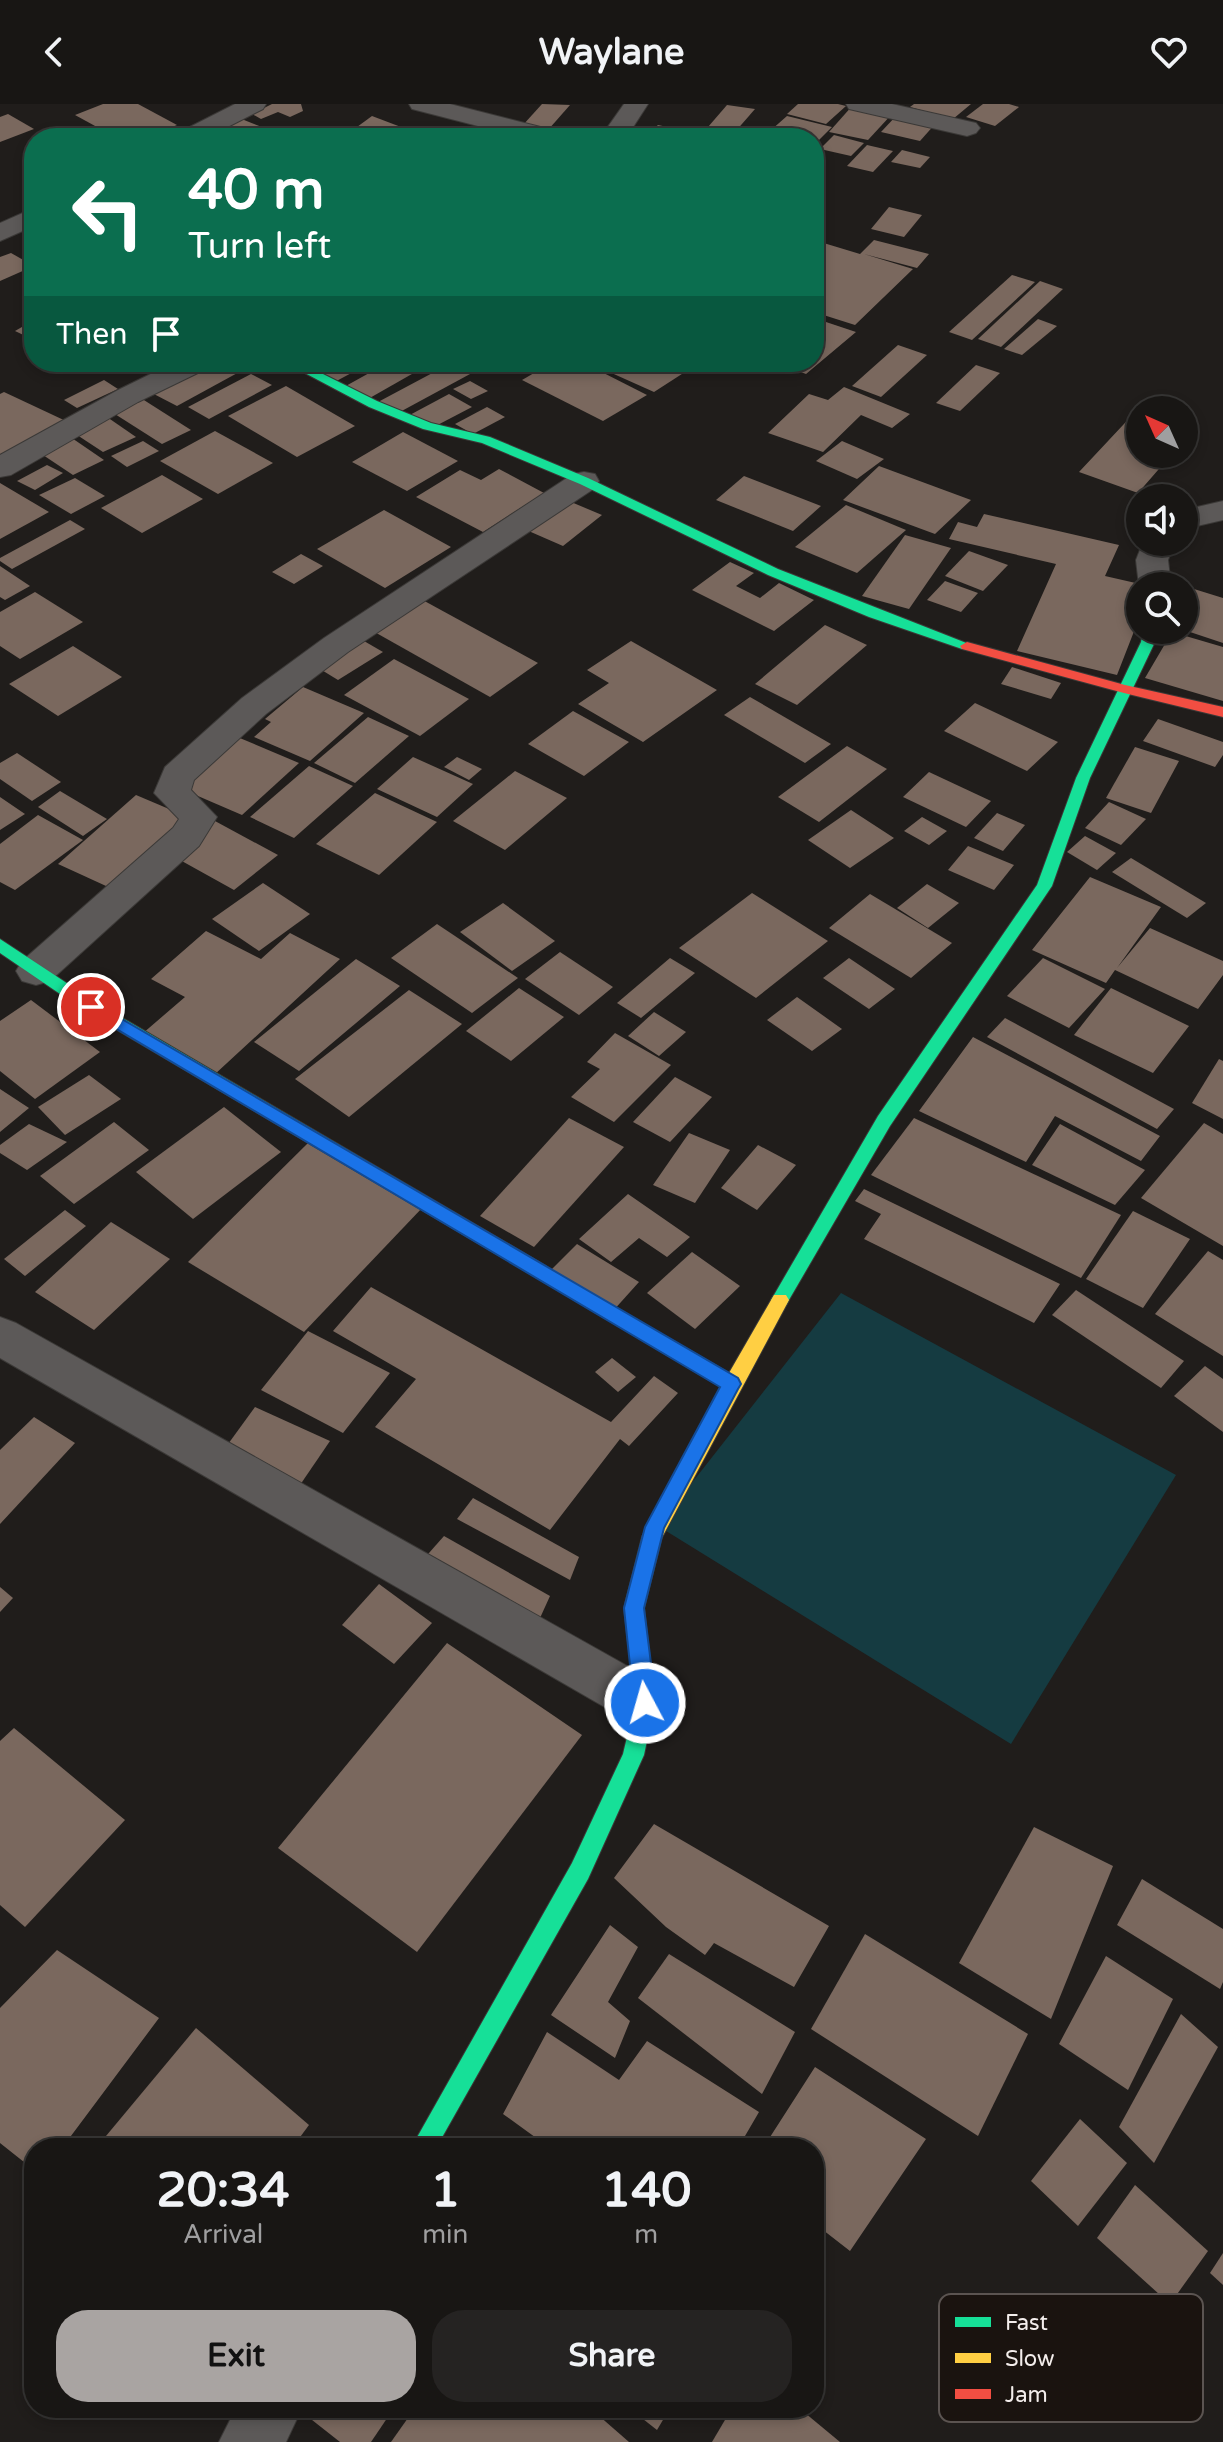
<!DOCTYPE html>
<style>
:root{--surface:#181614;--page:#252322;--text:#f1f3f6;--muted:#9f9fa0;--line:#363534;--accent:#a9a4a2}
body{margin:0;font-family:"Varela Round",sans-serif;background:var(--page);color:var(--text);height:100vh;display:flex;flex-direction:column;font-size:30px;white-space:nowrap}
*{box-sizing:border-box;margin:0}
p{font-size:26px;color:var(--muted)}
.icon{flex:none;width:44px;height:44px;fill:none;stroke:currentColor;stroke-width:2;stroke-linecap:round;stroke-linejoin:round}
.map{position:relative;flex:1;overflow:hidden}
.drawer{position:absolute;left:24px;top:2034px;width:800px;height:280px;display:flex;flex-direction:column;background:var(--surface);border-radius:32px;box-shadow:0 4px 12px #0003,0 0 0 2px var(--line)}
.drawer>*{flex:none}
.banner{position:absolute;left:24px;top:24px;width:800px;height:244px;border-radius:32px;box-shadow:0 4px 12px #0003,0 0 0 2px var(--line);background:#0b6e4f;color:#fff;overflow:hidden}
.needle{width:52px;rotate:315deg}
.controls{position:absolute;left:1126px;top:292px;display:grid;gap:16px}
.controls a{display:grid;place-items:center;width:72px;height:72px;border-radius:50%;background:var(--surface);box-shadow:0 4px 12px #0003,0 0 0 2px var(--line);font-size:40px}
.pin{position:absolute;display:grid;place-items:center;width:68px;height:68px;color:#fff;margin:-34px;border:4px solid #fff;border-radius:50%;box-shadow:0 2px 8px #0007}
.me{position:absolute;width:88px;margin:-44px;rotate:354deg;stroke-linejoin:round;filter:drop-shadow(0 0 6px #0008)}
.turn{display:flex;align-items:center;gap:28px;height:168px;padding:0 32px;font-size:36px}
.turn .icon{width:104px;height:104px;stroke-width:2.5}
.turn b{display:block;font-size:56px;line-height:68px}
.then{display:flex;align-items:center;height:76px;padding:0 32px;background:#0003;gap:16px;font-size:30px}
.eta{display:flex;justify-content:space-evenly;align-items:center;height:136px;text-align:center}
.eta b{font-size:48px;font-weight:700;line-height:56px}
.cta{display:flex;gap:16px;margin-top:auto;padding:16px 32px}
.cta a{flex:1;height:92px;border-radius:32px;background:var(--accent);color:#111;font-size:32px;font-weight:700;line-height:92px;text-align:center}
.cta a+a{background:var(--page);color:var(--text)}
header{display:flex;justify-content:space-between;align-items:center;height:104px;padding:0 32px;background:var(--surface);font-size:36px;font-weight:700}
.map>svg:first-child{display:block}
.water{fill:#153b41}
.building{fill:#7a685e}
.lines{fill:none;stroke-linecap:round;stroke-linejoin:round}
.street-casing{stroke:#3b3937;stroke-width:2}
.fast-casing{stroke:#3b3937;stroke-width:2}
.slow-casing{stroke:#3b3937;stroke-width:2}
.jam-casing{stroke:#3b3937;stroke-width:2}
.street{fill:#5c5958;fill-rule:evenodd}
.fast{fill:#16e098;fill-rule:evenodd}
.slow{fill:#ffcf43;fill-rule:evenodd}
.jam{fill:#f24e42;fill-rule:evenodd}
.route{fill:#1a73e8;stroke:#114b97;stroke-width:2}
.key{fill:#1a130f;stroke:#5b5451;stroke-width:2}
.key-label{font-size:22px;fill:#f3edeb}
</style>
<header><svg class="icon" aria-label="back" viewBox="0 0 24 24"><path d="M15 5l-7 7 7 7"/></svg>Waylane<svg class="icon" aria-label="heart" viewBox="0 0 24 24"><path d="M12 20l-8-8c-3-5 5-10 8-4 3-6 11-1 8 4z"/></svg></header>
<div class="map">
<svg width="1223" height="2338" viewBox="0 0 1223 2338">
<rect width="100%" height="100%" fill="#201d1b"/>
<!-- water -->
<path class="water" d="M841 1189 1176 1371 1011 1640 658 1422Z"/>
<!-- building -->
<g class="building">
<path d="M103 0H138L177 21 145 34H117L75 11Z"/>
<path d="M272 0H301L303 7 290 13 278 8 261 15 252 10Z"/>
<path d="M542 0 570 1 548 26 523 21Z"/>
<path d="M798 0H838L846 2 826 20 787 10Z"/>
<path d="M914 0H971L953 15 910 3Z"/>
<path d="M983 0H1009L1019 3 995 22 966 13Z"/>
<path d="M727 1 755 5 735 28 708 23Z"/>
<path d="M853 1 892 10 868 36 829 28Z"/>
<path d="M8 10 34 25 0 38V13Z"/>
<path d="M897 11 936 19 920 37 881 28Z"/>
<path d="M372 12 430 34H388L357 23Z"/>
<path d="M787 12 832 23 814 41V34H762Z"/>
<path d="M239 14 267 25 249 34H198Z"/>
<path d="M658 21 705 31 703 34H644Z"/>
<path d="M348 25 369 34H328Z"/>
<path d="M834 31 864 39 851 52 820 45Z"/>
<path d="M867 41 893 47 873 68 847 62Z"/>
<path d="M902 46 930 53 920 64 891 58Z"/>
<path d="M889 103 922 111 904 133 871 125Z"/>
<path d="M874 136 929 150 917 164 864 150 913 165 855 221 814 208V140L817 137 860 150Z"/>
<path d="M11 149 34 162 0 177V153Z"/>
<path d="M1012 171 1035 178 972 236 949 228Z"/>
<path d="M1040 177 1063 185 1001 243 978 235Z"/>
<path d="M814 214 856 228 806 270 774 258H814Z"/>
<path d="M1038 215 1057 222 1022 251 1004 245Z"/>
<path d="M34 216V236L15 227Z"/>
<path d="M898 241 927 251 881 293 852 282Z"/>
<path d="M74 258H118L96 270Z"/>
<path d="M201 258H224L241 267 177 302 148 287Z"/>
<path d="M323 258H372L329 281 304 268Z"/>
<path d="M389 258H433L368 295 344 283Z"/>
<path d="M453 258H474L483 263 398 309 378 298Z"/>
<path d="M553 258H582L647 291 603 317 522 276Z"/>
<path d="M587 258H663L685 268 654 288Z"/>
<path d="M976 261 1000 269 960 307 936 299Z"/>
<path d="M251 270 272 281 209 315 188 303Z"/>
<path d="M104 276 118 285 77 304 64 296Z"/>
<path d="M470 277 488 287 471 295 453 285Z"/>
<path d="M286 282 355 322 297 353 228 312Z"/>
<path d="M844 283 910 310 892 324 861 311 823 348 768 329 809 290 828 296Z"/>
<path d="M4 288 68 318 0 359V290Z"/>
<path d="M449 290 472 303 428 326 406 313Z"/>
<path d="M136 291 191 326 162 340 107 305Z"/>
<path d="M487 303 505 313 473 330 455 320Z"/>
<path d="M1138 305 1140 350H1172L1138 389 1079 368Z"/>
<path d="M107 313 136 333 103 348 74 329Z"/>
<path d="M215 327 273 359 218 390 160 357Z"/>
<path d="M403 328 458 357 407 387 352 358Z"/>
<path d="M66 330 104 356 73 371 34 345Z"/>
<path d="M143 337 159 347 127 363 111 352Z"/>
<path d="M842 337 884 355 857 375 816 357Z"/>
<path d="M47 361 63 369 35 386 17 377Z"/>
<path d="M879 362 971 396 935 430 843 396Z"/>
<path d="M499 365 544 389 483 428 416 393 460 366 481 376Z"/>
<path d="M162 371 203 395 142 429 101 404Z"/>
<path d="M744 372 821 402 793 427 716 396Z"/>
<path d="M75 374 105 392 71 410 39 391Z"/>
<path d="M0 379 49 408 0 435Z"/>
<path d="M564 395 602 411 563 442 524 425Z"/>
<path d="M846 401 906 426 857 469 795 443Z"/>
<path d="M384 406 451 443 385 484 317 445Z"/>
<path d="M984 410 1119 441 1105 472 1140 480V512L1117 571 1017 547 1056 460 949 435 958 418 977 423Z"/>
<path d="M70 416 85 425 12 465 0 457V454Z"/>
<path d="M905 431 951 444 909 505 862 492Z"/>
<path d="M969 447 1008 461 983 487 945 472Z"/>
<path d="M301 450 323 462 294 480 272 468Z"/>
<path d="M730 458 754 469 736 482 760 494 779 479 814 496 774 527 692 486Z"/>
<path d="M0 462 30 482 5 496 0 493Z"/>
<path d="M945 477 978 489 961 508 927 496Z"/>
<path d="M1194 485 1223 494V539L1184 526V500Z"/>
<path d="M35 488 83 518 20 555 0 542V508Z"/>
<path d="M419 494 538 559 490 593 371 526Z"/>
<path d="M825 521 867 541 797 601 755 580Z"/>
<path d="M1172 528 1223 543V597L1145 574Z"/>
<path d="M364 537 383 548 338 576 320 565Z"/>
<path d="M631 537 717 586 643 638 578 600 609 579 587 566Z"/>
<path d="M73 542 122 573 58 612 9 580Z"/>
<path d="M394 555 469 595 420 632 344 591Z"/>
<path d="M1012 563 1061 579 1051 595 1001 580Z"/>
<path d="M303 583 364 609 310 657 254 633 271 618 265 615Z"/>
<path d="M750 593 831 640 805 659 724 611Z"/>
<path d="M975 599 1058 638 1027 667 944 627Z"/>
<path d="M573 607 629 638 584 672 528 640Z"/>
<path d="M368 613 409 632 355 679 314 659Z"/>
<path d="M1158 615 1223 638V651L1215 663 1143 637Z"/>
<path d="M235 632 299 659 242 711 177 683Z"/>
<path d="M847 642 887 665 819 718 778 693Z"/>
<path d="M1135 643 1179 657 1151 709 1106 694Z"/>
<path d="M17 649 61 678 32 697 0 675V659Z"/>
<path d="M413 653 473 680 437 713 377 685Z"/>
<path d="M457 653 482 665 469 676 444 663Z"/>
<path d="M309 662 353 682 294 734 250 713Z"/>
<path d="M515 667 567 694 505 746 453 717Z"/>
<path d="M929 668 991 697 966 723 903 693Z"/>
<path d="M60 687 107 715 83 732 38 703Z"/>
<path d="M375 689 437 718 379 771 316 740Z"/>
<path d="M136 691 195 716 117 787 58 760Z"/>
<path d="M0 693 25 710 0 726Z"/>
<path d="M1109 698 1146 715 1121 741 1085 724Z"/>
<path d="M851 706 894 734 850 764 808 736Z"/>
<path d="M997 709 1025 721 1003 747 974 734Z"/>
<path d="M38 711 83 736 15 786 0 778V740Z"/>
<path d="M922 713 947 727 929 741 904 727Z"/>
<path d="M215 717 278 751 234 786 171 751Z"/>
<path d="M1085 732 1116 749 1097 766 1067 748Z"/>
<path d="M968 742 1014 761 994 786 948 766Z"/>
<path d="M1131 754 1206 799 1187 814 1112 768Z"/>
<path d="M1090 773 1161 803 1117 864 1150 824 1223 857V871L1198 905 1115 866 1106 879 1032 846Z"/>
<path d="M263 779 310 810 259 847 212 815Z"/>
<path d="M927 780 959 799 928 824 897 804Z"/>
<path d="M752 789 828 837 756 894 679 844Z"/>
<path d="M870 790 952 839 911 874 829 824Z"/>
<path d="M503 799 555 837 512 867 460 828Z"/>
<path d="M437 820 518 874 472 909 391 854Z"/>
<path d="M206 827 261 855 290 829 340 855 214 971 142 930 185 893 151 875Z"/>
<path d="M560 848 613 883 579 911 525 875Z"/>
<path d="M670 854 695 869 641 914 617 899Z"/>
<path d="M849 854 895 885 869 905 823 874Z"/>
<path d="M1043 854 1105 885 1069 924 1007 892Z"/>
<path d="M356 855 400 882 299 967 254 938Z"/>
<path d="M519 884 564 913 511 957 466 927Z"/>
<path d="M1111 884 1189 922 1153 969 1074 931Z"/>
<path d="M409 886 462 920 349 1013 295 975Z"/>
<path d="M797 893 842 925 812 947 767 916Z"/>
<path d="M31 896 100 948 35 995 0 967V917Z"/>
<path d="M654 908 686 928 659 952 628 932Z"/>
<path d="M1005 914 1174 1005 1157 1025 987 933Z"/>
<path d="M615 929 671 961 614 1018 571 993 600 965 587 958Z"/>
<path d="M973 933 1160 1032 1141 1057 1055 1012 1026 1058 919 1007Z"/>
<path d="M1219 955 1223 957V1015L1192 999Z"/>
<path d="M89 971 121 995 65 1031 38 1003Z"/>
<path d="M675 973 712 993 670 1038 633 1018Z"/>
<path d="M0 985 29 1004 0 1028Z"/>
<path d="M224 1003 281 1048 193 1115 136 1068Z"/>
<path d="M569 1014 624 1043 534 1143 480 1112Z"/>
<path d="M914 1014 1121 1111 1081 1174 871 1071Z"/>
<path d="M114 1018 149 1046 74 1100 40 1072Z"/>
<path d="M1204 1019 1223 1030V1142L1141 1094Z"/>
<path d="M29 1020 67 1038 27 1066 0 1049V1041Z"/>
<path d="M1060 1020 1145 1066 1115 1101 1032 1061Z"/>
<path d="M689 1029 730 1046 695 1099 653 1081Z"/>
<path d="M308 1039 423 1103 304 1228 188 1158Z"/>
<path d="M758 1041 796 1061 757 1106 721 1084Z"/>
<path d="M864 1085 1060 1180 1034 1219 864 1135 881 1110 855 1097Z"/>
<path d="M628 1090 690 1133 667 1153 639 1134 611 1158 579 1135Z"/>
<path d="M65 1106 86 1122 25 1172 4 1155Z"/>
<path d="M1133 1107 1190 1135 1143 1204 1086 1175Z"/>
<path d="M111 1118 170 1155 94 1226 35 1188Z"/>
<path d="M577 1140 639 1178 612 1208 549 1168Z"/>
<path d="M1208 1147 1223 1156V1252L1155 1210Z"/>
<path d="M692 1148 740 1182 695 1225 647 1189Z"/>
<path d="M371 1183 611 1318 654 1272 678 1289 629 1342 620 1335 550 1426 375 1323 416 1275 333 1227Z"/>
<path d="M1076 1186 1184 1257 1161 1284 1052 1211Z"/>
<path d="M308 1227 390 1269 343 1329 261 1286Z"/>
<path d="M612 1254 636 1273 618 1288 595 1268Z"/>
<path d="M1205 1262 1223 1275V1328L1174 1292Z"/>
<path d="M255 1303 330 1337 300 1381 223 1347Z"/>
<path d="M34 1313 75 1339 0 1420V1346Z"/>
<path d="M473 1394 579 1453 570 1476 457 1415Z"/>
<path d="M444 1432 550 1492 535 1525 421 1458Z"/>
<path d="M379 1480 432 1519 394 1560 342 1521Z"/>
<path d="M0 1483 13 1494 0 1508Z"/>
<path d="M447 1539 582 1631 417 1848 278 1744Z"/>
<path d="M14 1624 125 1716 25 1823 0 1801V1637Z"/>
<path d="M654 1720 829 1822 794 1883 714 1839 705 1851 666 1823 614 1774Z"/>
<path d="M1034 1723 1113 1762 1051 1915 959 1859Z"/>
<path d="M1142 1775 1223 1825V1878L1220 1885 1117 1821Z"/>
<path d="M610 1821 638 1843 608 1898 630 1917 615 1954 551 1911Z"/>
<path d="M865 1830 1028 1930 978 2032 811 1925Z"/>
<path d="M57 1846 159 1914 62 2044H34V2066L0 2039V1904Z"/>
<path d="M669 1850 795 1928 762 1990 638 1894Z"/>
<path d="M1106 1852 1173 1895 1128 1986 1059 1940Z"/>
<path d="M1181 1910 1218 1943 1154 2059 1119 2023Z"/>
<path d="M196 1924 309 2021 292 2044H96Z"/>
<path d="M547 1928 619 1976 647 1937 759 2008 738 2044H550L503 2010Z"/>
<path d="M815 1963 926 2035 850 2147 814 2119V2044H763Z"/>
<path d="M1080 2015 1127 2059 1078 2122 1031 2077Z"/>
<path d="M1135 2081 1208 2147 1170 2200 1097 2134Z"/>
<path d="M1223 2149V2181L1210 2169Z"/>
<path d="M313 2304H394L371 2338H340L307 2312Z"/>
<path d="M415 2304H590L629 2338H391Z"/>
<path d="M629 2304H670L657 2326Z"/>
<path d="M732 2304H799L840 2338H712Z"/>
</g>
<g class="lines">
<!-- street casing -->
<g class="street-casing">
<g id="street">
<path d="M235 0H266L263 5 206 34H174L178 29Z"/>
<path d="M409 0H450L564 29 568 34H525L412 5Z"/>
<path d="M624 0H648L626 34H600Z"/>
<path d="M846 0H892L976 19 980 24 976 29 967 32 849 5Z"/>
<path d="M34 104V122L0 137V119Z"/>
<path d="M175 258H212L208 264 138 298 11 371 0 373V351L118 286Z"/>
<path d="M584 368 595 370 599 377 595 384 348 548 266 610 194 676 191 686 217 713 199 742 50 877 36 881 22 877 16 867 22 857 173 724 179 715 154 689 165 663 242 594 324 534 573 370Z"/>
<path d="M1223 397V416L1184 425V406Z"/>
<path d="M1143 438H1175L1168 456 1171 482H1139L1136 456Z"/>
<path d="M0 1213 16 1219 663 1582 671 1599 663 1616 645 1623 627 1616 0 1254Z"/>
<path d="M236 2304H302L286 2338H219Z"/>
</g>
</g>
<!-- fast casing -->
<g class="fast-casing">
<g id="fast">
<path d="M284 258H299L377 297 431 319 490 333 588 374 778 465 974 542 972 545H962L869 513 768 471 580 380 482 339 423 325 369 303Z"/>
<path d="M1143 526H1157L1155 538 1090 674 1052 782 890 1022 786 1201H774L771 1196 774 1191 878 1012 1037 781 1076 674 1141 538Z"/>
<path d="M0 835 97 899 546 1162 549 1167 546 1172H534L85 907 0 849Z"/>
<path d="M652 1424 659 1427 662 1433 644 1504 655 1599 644 1651 588 1775 436 2044H411L572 1759 623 1650 635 1599 624 1504 642 1433 645 1427Z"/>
</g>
</g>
<!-- slow casing -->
<g class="slow-casing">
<path id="slow" d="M540 1160 729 1269 774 1191H786L789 1196 659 1439 652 1442 645 1439 642 1433 721 1283 534 1172 531 1167 534 1162Z"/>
</g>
<!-- jam casing -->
<g class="jam-casing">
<path id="jam" d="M967 538 1125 581 1223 603V613L1124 589 962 545 960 542Z"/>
</g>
<!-- street -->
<use href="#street" class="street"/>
<!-- fast -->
<use href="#fast" class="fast"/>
<!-- slow -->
<use href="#slow" class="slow"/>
<!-- jam -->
<use href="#jam" class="jam"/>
</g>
<!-- route -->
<path class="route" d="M91 897 738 1274 741 1280 738 1285 664 1424 644 1504 656 1599 652 1606 645 1609 638 1606 634 1599 624 1504 645 1423 720 1283 86 907 83 903Z"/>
<!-- legend -->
<rect x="939" y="2190" width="264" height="128" rx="12" class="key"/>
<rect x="955" y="2213" width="36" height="10" fill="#16e098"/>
<rect x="955" y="2249" width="36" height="10" fill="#ffcf43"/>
<rect x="955" y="2285" width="36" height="10" fill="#f24e42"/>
<g class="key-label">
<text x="1005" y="2226">Fast</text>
<text x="1005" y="2262">Slow</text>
<text x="1005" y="2298">Jam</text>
</g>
</svg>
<div class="controls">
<a><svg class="needle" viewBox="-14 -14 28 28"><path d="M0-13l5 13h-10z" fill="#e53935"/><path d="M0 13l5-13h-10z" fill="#9f9fa0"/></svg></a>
<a><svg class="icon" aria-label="sound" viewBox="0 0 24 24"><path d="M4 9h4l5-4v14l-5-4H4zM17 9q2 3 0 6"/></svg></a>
<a><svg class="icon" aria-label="search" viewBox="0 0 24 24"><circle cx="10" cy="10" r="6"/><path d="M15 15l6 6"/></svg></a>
</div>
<div class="pin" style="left:91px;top:903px;background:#d93025"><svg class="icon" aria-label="arrive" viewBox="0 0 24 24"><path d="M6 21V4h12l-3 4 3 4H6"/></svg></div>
<svg class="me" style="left:645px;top:1599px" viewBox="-20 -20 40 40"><circle r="17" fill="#1a73e8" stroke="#fff" stroke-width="3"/><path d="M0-11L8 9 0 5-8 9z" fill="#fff"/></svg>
<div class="banner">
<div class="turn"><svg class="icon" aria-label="left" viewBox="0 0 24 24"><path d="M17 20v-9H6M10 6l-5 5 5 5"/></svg><div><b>40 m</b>Turn left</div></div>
<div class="then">Then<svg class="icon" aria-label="arrive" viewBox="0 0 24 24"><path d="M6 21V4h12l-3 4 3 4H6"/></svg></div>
</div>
<section class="drawer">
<div class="eta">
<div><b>20:34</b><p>Arrival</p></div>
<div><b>1</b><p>min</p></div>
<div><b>140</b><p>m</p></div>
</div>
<div class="cta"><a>Exit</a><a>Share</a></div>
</section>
</div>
